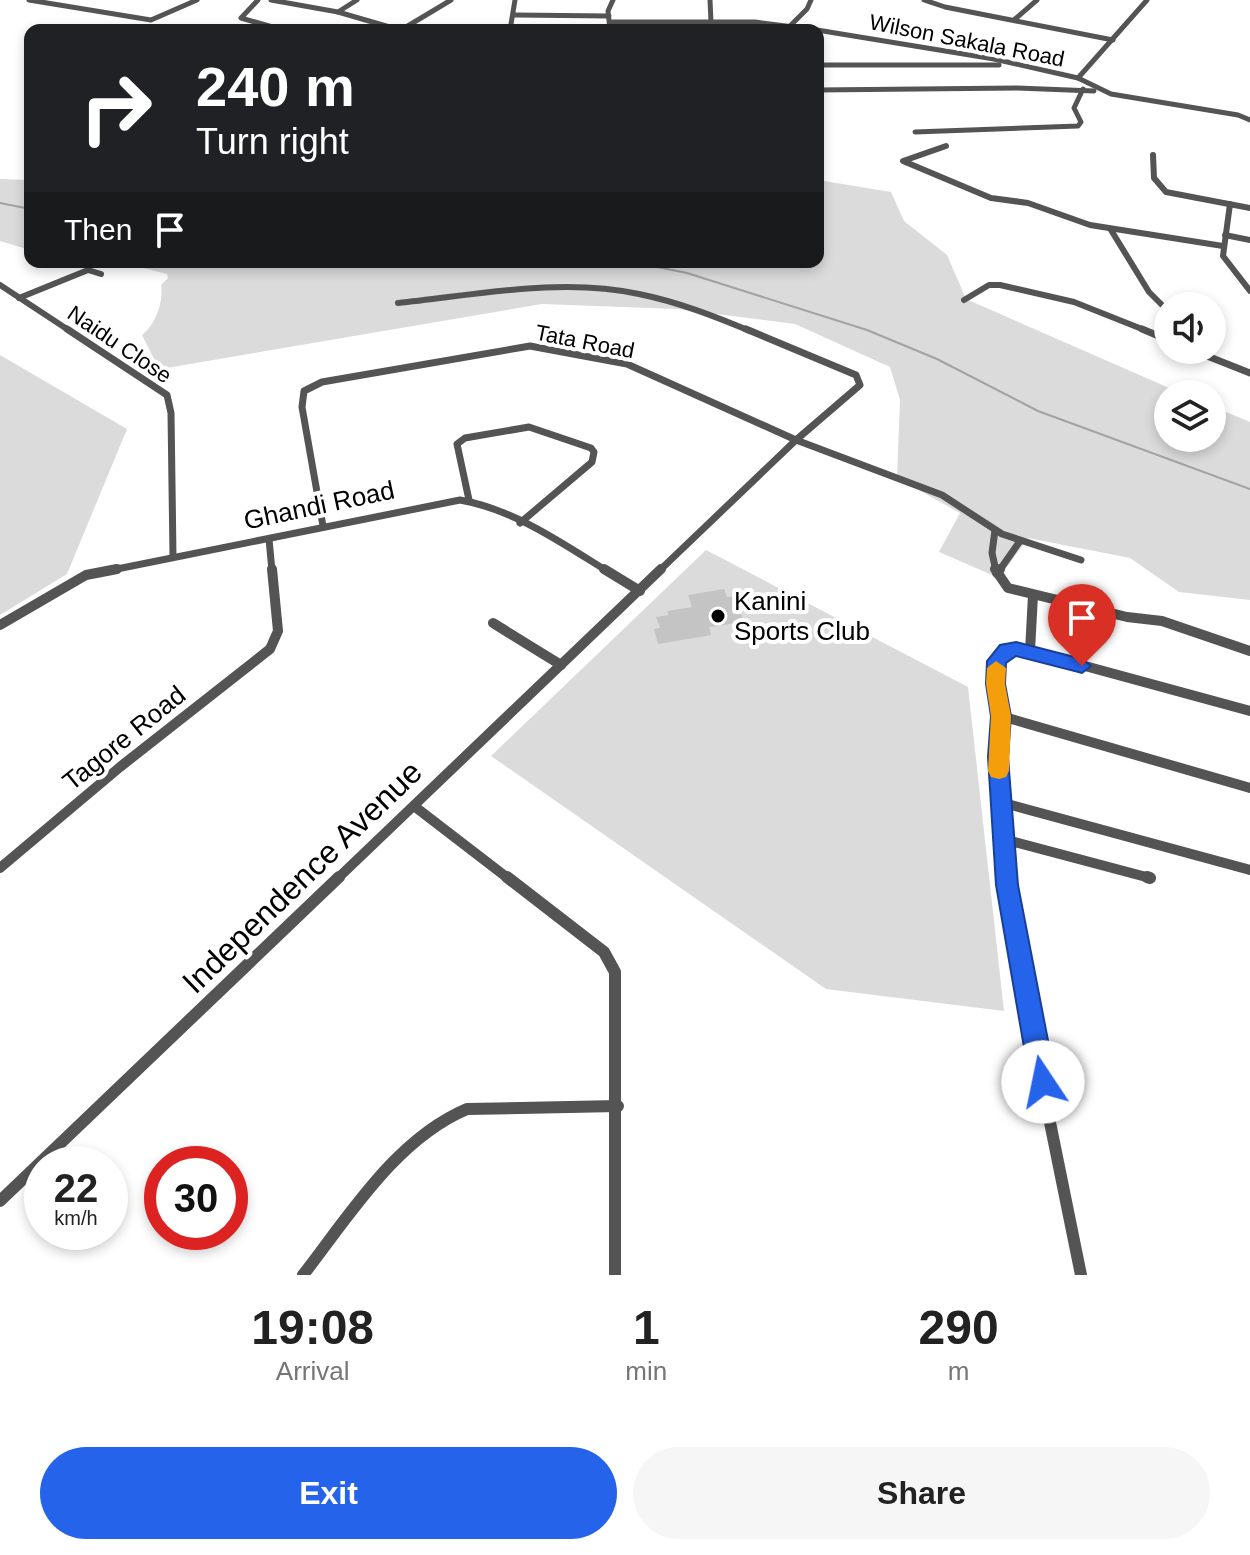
<!DOCTYPE html>
<style>
:root{--surface:#fff;--page:#f6f6f6;--text:#222;--muted:#767676;--accent:#2563eb}
body{margin:0;font-family:Helvetica,sans-serif;background:var(--page);color:var(--text);height:100vh;display:flex;flex-direction:column;font-size:30px;white-space:nowrap}
*{box-sizing:border-box;margin:0}
p{font-size:26px;color:var(--muted)}
.icon{flex:none;width:44px;height:44px;fill:none;stroke:currentColor;stroke-width:2;stroke-linecap:round;stroke-linejoin:round}
.map{position:relative;height:1275px;overflow:hidden}
.sheet{display:flex;flex-direction:column;background:var(--surface);flex:1}
.sheet>*{flex:none}
.top-card{position:absolute;left:24px;top:24px;width:800px;height:244px;border-radius:16px;box-shadow:0 4px 12px #0003;background:#202124;color:#fff;overflow:hidden}
.controls{position:absolute;left:1154px;top:292px;display:grid;gap:16px}
.controls a{display:grid;place-items:center;width:72px;height:72px;border-radius:50%;background:var(--surface);box-shadow:0 4px 12px #0003;font-size:40px}
.speed{position:absolute;left:24px;top:1146px;display:flex;gap:16px;font-size:40px;font-weight:700;text-align:center}
.speed>*{display:grid;place-content:center;width:104px;height:104px;border-radius:50%;background:var(--surface);box-shadow:0 4px 12px #0003;line-height:1}
.speed small{font-size:20px;font-weight:400}
.speed .limit{border:12px solid #d22;background:#fff;color:#111}
.pin{position:absolute;display:grid;place-items:center;width:68px;height:68px;color:#fff;margin:-82px -34px;border-radius:50% 50% 50% 0;rotate:-45deg;box-shadow:0 0 8px #0007}
.pin .icon{rotate:45deg}
.me{position:absolute;width:88px;margin:-44px;rotate:349deg;stroke-linejoin:round;filter:drop-shadow(0 0 6px #0008)}
.turn{display:flex;align-items:center;gap:28px;height:168px;padding:0 40px;font-size:36px}
.turn .icon{width:104px;height:104px;stroke-width:2.5}
.turn b{display:block;font-size:56px;line-height:68px}
.then{display:flex;align-items:center;height:76px;padding:0 40px;background:#0003;gap:16px;font-size:30px}
.eta{display:flex;justify-content:space-evenly;align-items:center;height:136px;text-align:center}
.eta b{font-size:48px;font-weight:600;line-height:56px}
.action{display:flex;gap:16px;margin-top:auto;padding:16px 40px}
.action a{flex:1;height:92px;border-radius:48px;background:var(--accent);color:#fff;font-size:32px;font-weight:600;line-height:92px;text-align:center}
.action a+a{background:var(--page);color:var(--text)}
.map>svg:first-child{display:block}
.green{fill:#dbdbdb}
.lines{fill:none;stroke-linecap:round;stroke-linejoin:round}
.stream{stroke:#a2a2a2;stroke-width:2}
.building{fill:#c4c4c4}
.street-far4{stroke:#545454;stroke-width:5}
.street-far3{stroke:#545454;stroke-width:6}
.street-far2{stroke:#545454;stroke-width:7}
.street-far1{stroke:#545454;stroke-width:10}
.street{stroke:#545454;stroke-width:12}
.route{fill:#2563eb;stroke:#184099;stroke-width:2}
.slow{fill:#f59e0b}
.poi-dot{fill:#000;stroke:#fff;stroke-width:3}
.labels{text-anchor:middle;stroke-width:8;stroke-linejoin:round;paint-order:stroke}
.far-street-label{font-size:22px;fill:#000;stroke:#fff}
.street-label{font-size:26px;fill:#000;stroke:#fff}
.poi-label{font-size:26px;fill:#000;stroke:#fff;text-anchor:start}
.near-street-label{font-size:32px;fill:#000;stroke:#fff}
</style>
<div class="map">
<svg width="1250" height="1275" viewBox="0 0 1250 1275">
<rect width="100%" height="100%" fill="#fff"/>
<!-- green -->
<g class="green">
<path d="M0 179 30 180V250L0 241Z"/>
<path d="M818 180 891 192 904 221 947 255 966 299 1183 394H1168V438H1212V406L1250 422V600L1179 592 1130 558 1028 538 999 578 939 552 960 513 897 478 900 400 890 367 795 324 678 309 542 304 155 370V361L142 335C155 325 164 302 161 285L168 278 167 274 139 267 56 262H818Z"/>
<path d="M0 355 127 429 67 574 0 615Z"/>
<path d="M706 550 968 687 1004 1011 826 989 491 756Z"/>
</g>
<g class="lines">
<!-- stream -->
<g class="stream">
<path d="M0 203 30 209"/>
<path d="M632 262 687 273 867 330 937 359 1038 411 1250 489"/>
</g>
</g>
<!-- building -->
<path class="building" d="M724 589 727 597 734 596 744 622 709 627 711 635 658 644 654 629 660 628 656 617 669 615 667 611 692 607 688 595Z"/>
<g class="lines">
<!-- street-far4 -->
<g class="street-far4">
<path d="M29 0 151 20 197 0"/>
<path d="M258 0 241 18 283 30"/>
<path d="M271 0 338 12 400 30"/>
<path d="M710 0 711 22"/>
<path d="M924 0 945 7 1113 40"/>
<path d="M338 12 357 0"/>
<path d="M515 15 609 16"/>
<path d="M1014 20 1037 0"/>
<path d="M610 22H755L817 30 994 59 1078 78 1111 94 1238 115 1250 120"/>
<path d="M790 26 807 9 811 0"/>
<path d="M401 30 451 0"/>
<path d="M510 30 515 0"/>
<path d="M610 30 608 11 613 0"/>
<path d="M818 65H999"/>
<path d="M1078 78 1147 0"/>
<path d="M818 90 1017 88 1094 91"/>
<path d="M818 126 820 136"/>
<path d="M915 132 1078 126 1081 122 1074 108 1083 89"/>
</g>
<!-- street-far3 -->
<g class="street-far3">
<path d="M946 146 903 161 991 198 1028 203 1090 225 1223 246"/>
<path d="M1153 155 1154 178 1166 192 1250 208"/>
<path d="M1230 204 1223 256 1250 291"/>
<path d="M1111 230 1149 292 1168 311"/>
<path d="M1225 235 1250 240"/>
<path d="M0 285 70 331"/>
<path d="M19 298 88 270 101 274"/>
<path d="M964 300 989 285H1000L1074 302 1147 331"/>
<path d="M398 303C476 295 561 277 639 294 678 302 714 316 750 331"/>
</g>
<!-- street-far2 -->
<g class="street-far2">
<path d="M67 329 167 395 171 413 173 556"/>
<path d="M1142 329 1168 340"/>
<path d="M1192 350 1250 373"/>
<path d="M469 500 457 444 465 438 529 427 591 448 594 452 592 462 520 523"/>
<path d="M323 526 302 407 304 391 322 382 530 346 627 364 796 440 942 495 1002 534 1081 560"/>
<path d="M995 530 992 553 996 571"/>
<path d="M269 539 272 571"/>
<path d="M107 571 460 500C513 509 562 543 607 571"/>
<path d="M659 571 796 440 860 385 856 375 746 329"/>
<path d="M999 571 1020 541"/>
</g>
<!-- street-far1 -->
<g class="street-far1">
<path d="M604 569 640 591"/>
<path d="M995 569 1008 588 1127 617 1162 621 1250 651"/>
<path d="M997 573 1000 569"/>
<path d="M493 623 561 665"/>
<path d="M0 625 86 575 117 569"/>
<path d="M1030 651 1033 595"/>
<path d="M1001 716 1250 788"/>
<path d="M1000 802 1250 870"/>
<path d="M414 806 509 879"/>
<path d="M1003 839 1150 878"/>
<path d="M0 868 120 767 270 649 278 631 272 569"/>
<path d="M337 879 661 569"/>
<path d="M1008 879 998 760 1001 718 995 672 999 656 1006 650 1030 651 1250 711"/>
</g>
<!-- street -->
<g class="street">
<path d="M507 877 604 952 615 972V1275"/>
<path d="M1007 877 1029 1019 1081 1275"/>
<path d="M1147 877 1150 878"/>
<path d="M0 1201 339 877"/>
<path d="M303 1275C349 1216 396 1139 467 1109L618 1106"/>
</g>
</g>
<!-- route -->
<path class="route" d="M1016 642 1082 659 1091 666 1082 673 1016 656 1006 663 1005 684 1011 716 1008 757 1018 885 1056 1082 1052 1091 1043 1095 1034 1091 1030 1082 996 885 988 757 991 716 986 684 987 661 1000 645Z"/>
<!-- slow -->
<path class="slow" d="M996 661 1006 668 1005 684 1011 716 1009 771 1006 777 999 779 991 777 988 771 991 716 986 684 987 668Z"/>
<!-- markers -->
<circle class="poi-dot" cx="718" cy="616" r="8"/>
<g class="labels">
<!-- far-street labels -->
<g class="far-street-label">
<text transform="translate(967 40) rotate(11)" y="8">Wilson Sakala Road</text>
<text transform="translate(585 341) rotate(11)" y="8">Tata Road</text>
<text transform="translate(120 344) rotate(34)" y="8">Naidu Close</text>
</g>
<!-- street labels -->
<g class="street-label">
<text transform="translate(319 505) rotate(-12)" y="9">Ghandi Road</text>
<text transform="translate(124 738) rotate(-39)" y="9">Tagore Road</text>
</g>
<!-- poi labels -->
<g class="poi-label">
<text x="734" y="610">Kanini<tspan x="734" dy="30">Sports Club</tspan></text>
</g>
<!-- near-street labels -->
<g class="near-street-label">
<text transform="translate(302 877) rotate(-44)" y="11">Independence Avenue</text>
</g>
</g>
</svg>
<div class="controls">
<a><svg class="icon" aria-label="sound" viewBox="0 0 24 24"><path d="M4 9h4l5-4v14l-5-4H4zM17 9q2 3 0 6"/></svg></a>
<a><svg class="icon" aria-label="layers" viewBox="0 0 24 24"><path d="M12 4l9 5-9 5-9-5zM3 14l9 5 9-5"/></svg></a>
</div>
<div class="speed"><div>22<small>km/h</small></div><div class="limit">30</div></div>
<div class="pin" style="left:1082px;top:666px;background:#d93025"><svg class="icon" aria-label="arrive" viewBox="0 0 24 24"><path d="M6 21V4h12l-3 4 3 4H6"/></svg></div>
<svg class="me" style="left:1043px;top:1082px" viewBox="-20 -20 40 40"><circle r="19" fill="#fff"/><path d="M0-13L10 11 0 6-10 11z" fill="#2563eb"/></svg>
<div class="top-card">
<div class="turn"><svg class="icon" aria-label="right" viewBox="0 0 24 24"><path d="M7 20v-9h11M14 6l5 5-5 5"/></svg><div><b>240 m</b>Turn right</div></div>
<div class="then">Then<svg class="icon" aria-label="arrive" viewBox="0 0 24 24"><path d="M6 21V4h12l-3 4 3 4H6"/></svg></div>
</div>
</div>
<section class="sheet">
<div class="eta">
<div><b>19:08</b><p>Arrival</p></div>
<div><b>1</b><p>min</p></div>
<div><b>290</b><p>m</p></div>
</div>
<div class="action"><a>Exit</a><a>Share</a></div>
</section>
